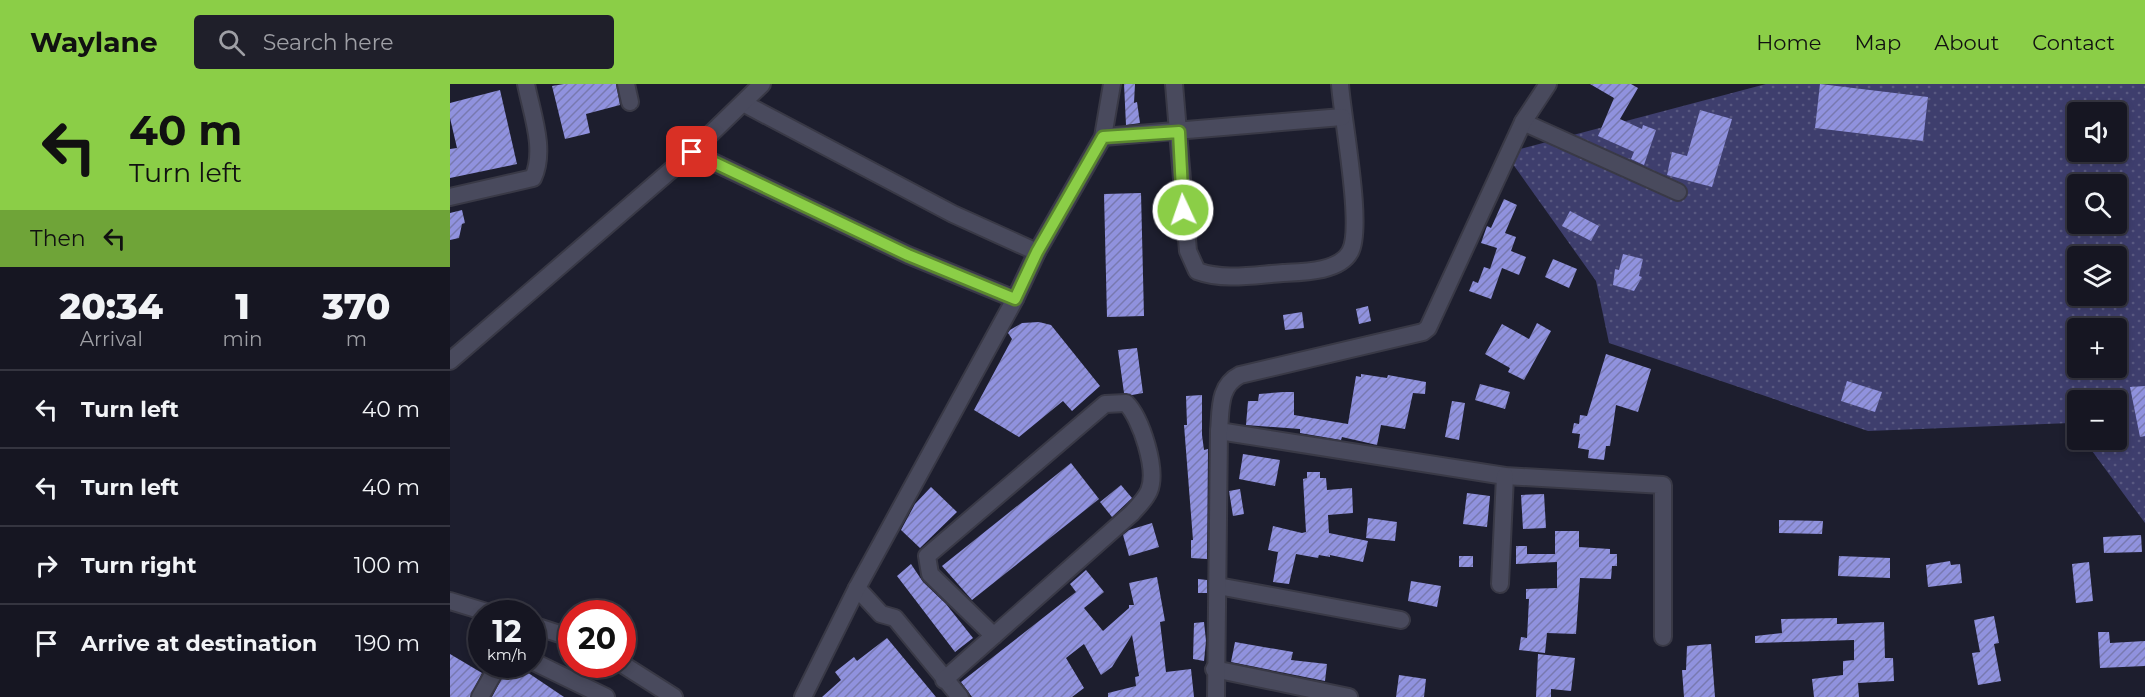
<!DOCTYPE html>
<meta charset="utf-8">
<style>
:root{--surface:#161622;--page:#1f1f2a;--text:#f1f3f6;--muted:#9e9fa5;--line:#353540;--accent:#8bce47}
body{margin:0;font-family:Montserrat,sans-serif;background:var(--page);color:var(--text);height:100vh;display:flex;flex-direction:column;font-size:22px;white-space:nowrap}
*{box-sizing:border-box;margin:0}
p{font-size:20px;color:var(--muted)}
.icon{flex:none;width:33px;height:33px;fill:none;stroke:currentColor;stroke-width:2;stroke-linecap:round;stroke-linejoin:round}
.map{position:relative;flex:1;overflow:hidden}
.sheet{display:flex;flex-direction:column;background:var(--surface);width:450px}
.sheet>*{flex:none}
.banner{background:#8bce47;color:#111;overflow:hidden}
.tools{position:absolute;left:1617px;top:18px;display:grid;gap:12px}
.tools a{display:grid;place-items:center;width:60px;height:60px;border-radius:6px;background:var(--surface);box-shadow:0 3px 9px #0003,0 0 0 2px var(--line);font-size:30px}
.speed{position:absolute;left:18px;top:516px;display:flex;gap:12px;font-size:30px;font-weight:700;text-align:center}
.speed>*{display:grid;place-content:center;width:78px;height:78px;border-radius:50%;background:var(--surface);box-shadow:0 3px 9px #0003,0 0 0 2px var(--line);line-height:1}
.speed small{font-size:15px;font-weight:400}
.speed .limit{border:9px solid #d22;background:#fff;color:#111}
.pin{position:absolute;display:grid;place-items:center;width:51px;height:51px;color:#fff;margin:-26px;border-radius:12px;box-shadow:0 3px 9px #0006}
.me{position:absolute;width:66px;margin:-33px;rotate:357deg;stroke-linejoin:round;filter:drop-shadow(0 0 4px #0008)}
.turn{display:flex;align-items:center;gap:21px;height:126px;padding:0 30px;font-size:27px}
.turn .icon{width:78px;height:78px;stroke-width:2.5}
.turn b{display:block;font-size:42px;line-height:51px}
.then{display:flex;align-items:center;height:57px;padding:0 30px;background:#0003;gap:12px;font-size:22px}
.eta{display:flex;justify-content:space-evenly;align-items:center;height:102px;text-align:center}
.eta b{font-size:36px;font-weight:800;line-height:42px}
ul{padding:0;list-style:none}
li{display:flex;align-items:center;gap:18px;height:78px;padding:0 30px;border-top:2px solid var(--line)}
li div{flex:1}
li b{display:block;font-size:22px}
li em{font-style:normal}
header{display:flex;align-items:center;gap:36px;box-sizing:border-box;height:84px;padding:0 30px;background:var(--accent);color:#111}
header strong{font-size:28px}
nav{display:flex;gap:33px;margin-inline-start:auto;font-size:21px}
.search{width:420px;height:54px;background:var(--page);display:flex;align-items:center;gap:15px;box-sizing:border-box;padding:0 21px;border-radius:6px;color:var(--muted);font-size:22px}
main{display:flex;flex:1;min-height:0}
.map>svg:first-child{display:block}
.grass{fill:url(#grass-dots);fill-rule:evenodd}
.building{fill:url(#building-hatch)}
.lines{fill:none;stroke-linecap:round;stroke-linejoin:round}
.minor-casing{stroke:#393946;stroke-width:20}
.minor{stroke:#494a5d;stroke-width:16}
.route-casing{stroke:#5a862e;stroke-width:15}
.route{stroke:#8bce47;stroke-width:10}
</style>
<header>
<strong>Waylane</strong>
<div class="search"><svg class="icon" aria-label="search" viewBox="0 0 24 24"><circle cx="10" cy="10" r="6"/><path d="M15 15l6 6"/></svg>Search here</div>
<nav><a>Home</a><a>Map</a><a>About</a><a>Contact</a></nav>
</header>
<main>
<section class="sheet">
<div class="banner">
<div class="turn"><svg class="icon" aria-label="left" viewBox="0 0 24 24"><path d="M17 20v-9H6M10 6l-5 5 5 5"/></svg><div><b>40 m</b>Turn left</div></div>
<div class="then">Then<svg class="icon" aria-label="left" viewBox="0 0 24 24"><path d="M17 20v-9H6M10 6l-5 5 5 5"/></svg></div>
</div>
<div class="eta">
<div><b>20:34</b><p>Arrival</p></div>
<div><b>1</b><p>min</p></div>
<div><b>370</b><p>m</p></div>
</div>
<ul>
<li><svg class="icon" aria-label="left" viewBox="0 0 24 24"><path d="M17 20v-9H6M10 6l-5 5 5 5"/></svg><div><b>Turn left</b></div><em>40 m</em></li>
<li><svg class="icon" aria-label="left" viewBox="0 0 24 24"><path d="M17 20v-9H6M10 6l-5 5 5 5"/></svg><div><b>Turn left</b></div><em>40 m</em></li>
<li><svg class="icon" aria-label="right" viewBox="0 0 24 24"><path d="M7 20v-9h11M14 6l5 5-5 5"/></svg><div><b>Turn right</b></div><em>100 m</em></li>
<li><svg class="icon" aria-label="arrive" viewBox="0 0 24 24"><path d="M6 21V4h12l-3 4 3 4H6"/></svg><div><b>Arrive at destination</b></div><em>190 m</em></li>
</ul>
</section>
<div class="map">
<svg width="1695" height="613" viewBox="0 0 1695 613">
<defs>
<pattern id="grass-dots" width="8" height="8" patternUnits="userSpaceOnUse" patternTransform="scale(1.5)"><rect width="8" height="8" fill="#3e3e6d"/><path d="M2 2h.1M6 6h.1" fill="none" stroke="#595981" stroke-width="1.8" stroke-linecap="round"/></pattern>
<pattern id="building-hatch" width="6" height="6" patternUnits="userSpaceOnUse" patternTransform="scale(1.5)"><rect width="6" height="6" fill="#9092de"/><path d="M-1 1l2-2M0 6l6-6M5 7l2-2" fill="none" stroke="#7879b0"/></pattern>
</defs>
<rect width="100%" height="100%" fill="#1d1e2e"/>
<!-- grass -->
<path class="grass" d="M1316 0H1695V439L1634 356H1666V316H1628L1627 347 1621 339 1418 347 1159 259 1146 197 1055 69ZM1628 28H1666V68H1628ZM1628 100H1666V140H1628ZM1628 172H1666V212H1628ZM1628 244H1666V284H1628Z"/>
<!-- building -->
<g class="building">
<path d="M114 0H166L170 21 136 30 140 49 115 55 102 2Z"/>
<path d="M674 0H685L684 19 687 18 690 39 676 41Z"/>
<path d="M1140 0H1181L1188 4 1170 35 1192 45 1193 41 1206 46 1194 81 1181 75 1184 68 1148 52 1164 14Z"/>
<path d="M1370 0 1478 13 1473 57 1365 44Z"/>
<path d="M50 6 67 80 0 94V65L7 64 0 34V19Z"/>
<path d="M1250 26 1282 35 1262 103 1217 91 1222 68 1237 72Z"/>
<path d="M691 109 694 232 657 233 654 110Z"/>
<path d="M1054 115 1067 121 1055 149 1066 153 1061 167 1076 173 1069 191 1052 184 1041 215 1019 207 1023 197 1028 199 1034 183 1040 185 1047 164 1031 159 1037 142 1041 144Z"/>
<path d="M12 126 15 139 12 140 9 154 0 156V129Z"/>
<path d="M1120 127 1149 142 1141 157 1112 142Z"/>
<path d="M1173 170 1193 175 1189 192 1192 193 1184 207 1163 201 1165 185 1169 186Z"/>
<path d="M1103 175 1127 185 1119 204 1095 193Z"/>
<path d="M918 222 921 237 909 240 906 225Z"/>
<path d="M852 228 854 244 835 246 833 231Z"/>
<path d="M589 238 601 241 650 302 622 327 613 317 569 353 524 326 562 255 558 249 560 246 572 239Z"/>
<path d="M1087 239 1101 247 1074 296 1058 288 1060 284 1035 270 1052 240 1079 255Z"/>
<path d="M687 264 693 309 682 311 674 309 668 266Z"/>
<path d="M1156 270 1201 285 1188 328 1166 321 1160 362H1156L1154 376 1138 374 1139 366 1128 364 1130 350 1122 349 1124 339 1129 340 1130 331 1137 332Z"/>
<path d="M911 290 937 294 938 291 976 298 975 310 963 309 955 345 931 341 927 361 892 353 891 356 850 349V345L796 341 798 317H808L809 310 834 308H844V331L898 340 906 292 911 293Z"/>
<path d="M1397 297 1432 308 1425 328 1391 317Z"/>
<path d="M1030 300 1060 308 1055 325 1025 316Z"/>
<path d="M1695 302V352L1690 353 1680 303Z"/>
<path d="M752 311V351L754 366 758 365 757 475 741 474V456H743L734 341H737L736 312Z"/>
<path d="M1002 317 1015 319 1009 356 995 353Z"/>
<path d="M793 370 830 376 825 402 789 395Z"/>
<path d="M621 379 649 415 522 516 492 482Z"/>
<path d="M857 388H870V394H876L877 406 902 404 903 429 878 431 879 449 918 457 913 478 880 471V473L869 471 868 474 846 470 839 500 823 498 828 468 818 466 823 442 852 449 856 448 853 395 857 394Z"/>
<path d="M671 401 682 414 662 433 650 418Z"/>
<path d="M481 403 507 428 470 464 451 446 465 420Z"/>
<path d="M790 405 794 430 783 432 779 407Z"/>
<path d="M1017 409 1040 412 1037 443 1013 440Z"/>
<path d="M1094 410 1096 444 1073 445 1071 411Z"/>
<path d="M918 434 947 438 945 457 916 454Z"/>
<path d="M1329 436 1373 437 1372 450 1329 449Z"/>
<path d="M702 439 709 463 679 472 673 451 679 446Z"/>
<path d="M1105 447H1129V463L1160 465V470H1167V482H1162L1161 495 1130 494 1126 550 1097 549 1095 569 1069 566 1071 553 1077 554 1079 515H1076V505L1107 504V478L1066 480V462H1077V470H1105Z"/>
<path d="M1691 451 1692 468 1654 469 1653 453Z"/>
<rect x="1009" y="472" width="14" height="11"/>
<path d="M1389 472 1440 474V494L1388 492Z"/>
<path d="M1500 477 1501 481 1510 480 1512 499 1478 503 1476 481Z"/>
<path d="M1639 478 1643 517 1626 519 1622 480Z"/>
<path d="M461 480 473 498 496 520 523 554 505 568 447 492Z"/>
<path d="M636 486 654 508 634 524 653 547 679 524V521H684L679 499 707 493 715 537 710 538 716 588 741 585 744 613H658V609L686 602 685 593 689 592 682 551 662 583 651 591 634 560 616 574 634 604 622 613H522L511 598 626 508 620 500Z"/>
<path d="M748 495 757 496V509H748Z"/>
<path d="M961 497 991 502 987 523 958 517Z"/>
<path d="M1544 532 1549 559 1544 560 1551 597 1528 601 1522 569 1530 568 1524 536Z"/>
<path d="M1387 534V540L1434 538 1435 574H1443L1444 597 1408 599 1409 613H1364L1362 595 1393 591V577L1404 576V556L1305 559V552L1332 549 1331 535Z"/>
<path d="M754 538 756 557 754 577 743 575 744 539Z"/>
<path d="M1648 548H1659L1660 559 1695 557V582L1650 584Z"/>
<path d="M437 554 486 613H372L391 596 385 588 404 573 407 577Z"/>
<path d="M785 558 843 568 841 576 877 580 875 597 781 578Z"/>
<path d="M1261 560 1265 613H1234L1232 586H1236L1237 562Z"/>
<path d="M0 570 32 589 20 613H0Z"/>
<path d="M1088 570 1125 574 1121 607 1101 605V613H1086Z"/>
<path d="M59 580H65L114 613H42Z"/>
<path d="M949 591 976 595 974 613H946Z"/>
</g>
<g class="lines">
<!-- minor casing -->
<g class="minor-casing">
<g id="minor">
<path d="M176 0 180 18"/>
<path d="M724 0 738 167 747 187C774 197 804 191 833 189 853 188 889 188 900 168 914 144 892 33 890 0"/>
<path d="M293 19 503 130 587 168 653 53 662 0"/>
<path d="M1073 38 1228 108"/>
<path d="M653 53 892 33"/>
<path d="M242 68 458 171 565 215"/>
<path d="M0 113 83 94C96 66 82 30 76 0"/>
<path d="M0 277 242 68 312 0"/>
<path d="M769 347 1055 392 1213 401V553"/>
<path d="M1050 500 1055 392"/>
<path d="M768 502 951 536"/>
<path d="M407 504 431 530 445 534 510 613"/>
<path d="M0 517 43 530"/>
<path d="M82 541 122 554"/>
<path d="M82 577 156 613"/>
<path d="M172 580 224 613"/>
<path d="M764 585 899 613"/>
<path d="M494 596 682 429C688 422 695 416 699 407 708 386 691 334 676 319L655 320 477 472 480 490 544 552"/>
<path d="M30 613 49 580"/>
<path d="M353 613 407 504 565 215 587 168"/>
<path d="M766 613 769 347C771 326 768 302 790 291L973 248 978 244 1073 38 1098 0"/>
</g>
</g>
<!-- minor -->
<use href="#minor" class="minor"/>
</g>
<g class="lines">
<!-- route casing -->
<g class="route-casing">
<path id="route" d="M242 68 458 171 565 215 587 168 653 53 729 48 733 126"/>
</g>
<!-- route -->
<use href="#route" class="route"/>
</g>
</svg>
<div class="tools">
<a><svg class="icon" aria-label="sound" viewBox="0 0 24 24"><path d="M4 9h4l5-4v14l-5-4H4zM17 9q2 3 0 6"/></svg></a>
<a><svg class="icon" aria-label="search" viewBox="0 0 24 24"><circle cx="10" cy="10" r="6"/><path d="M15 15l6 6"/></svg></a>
<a><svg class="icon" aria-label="layers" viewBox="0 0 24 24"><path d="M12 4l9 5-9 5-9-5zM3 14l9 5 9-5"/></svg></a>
<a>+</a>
<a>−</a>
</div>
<div class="speed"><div>12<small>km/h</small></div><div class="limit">20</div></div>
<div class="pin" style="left:242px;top:68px;background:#d93025"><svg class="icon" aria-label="arrive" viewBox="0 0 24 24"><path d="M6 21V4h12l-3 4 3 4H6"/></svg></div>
<svg class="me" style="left:733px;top:126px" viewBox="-20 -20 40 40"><circle r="17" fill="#8bce47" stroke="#fff" stroke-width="3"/><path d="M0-11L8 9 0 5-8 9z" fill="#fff"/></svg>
</div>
</main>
